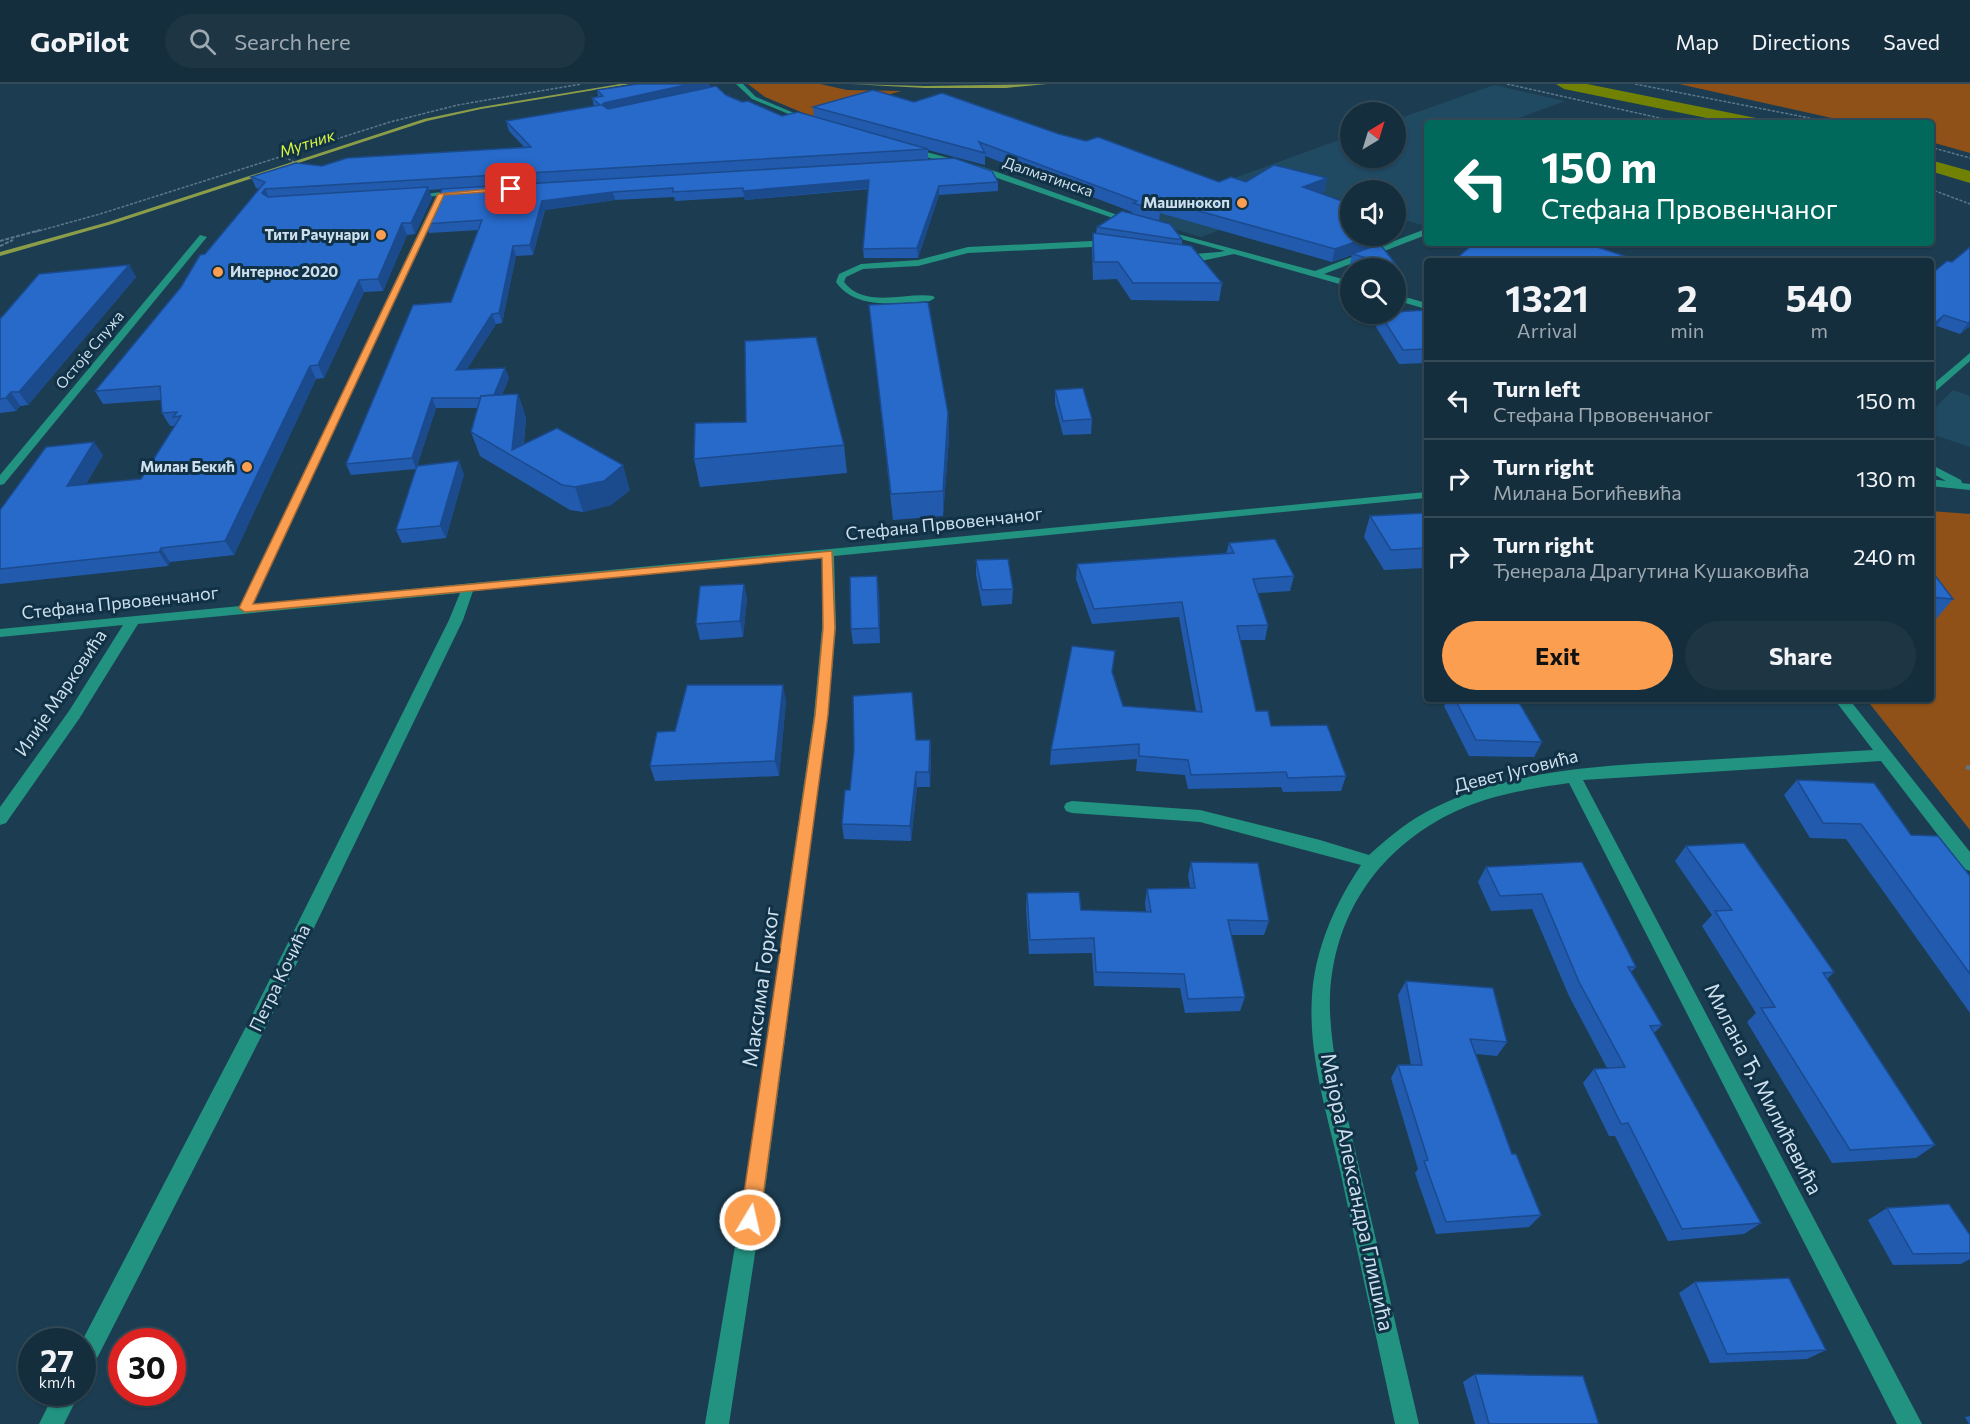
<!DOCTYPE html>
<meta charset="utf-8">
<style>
:root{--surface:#152e3d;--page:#1e3644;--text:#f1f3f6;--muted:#9da8b0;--line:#344a57;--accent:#fb9e50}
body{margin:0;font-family:Commissioner,sans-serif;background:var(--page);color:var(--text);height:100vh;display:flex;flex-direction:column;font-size:22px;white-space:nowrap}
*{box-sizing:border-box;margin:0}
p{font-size:20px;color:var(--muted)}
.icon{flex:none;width:33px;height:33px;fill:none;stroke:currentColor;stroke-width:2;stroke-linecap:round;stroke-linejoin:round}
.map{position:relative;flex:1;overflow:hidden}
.details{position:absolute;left:1424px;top:174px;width:510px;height:444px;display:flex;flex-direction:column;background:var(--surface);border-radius:6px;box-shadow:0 2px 4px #0004,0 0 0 2px var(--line)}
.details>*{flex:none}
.banner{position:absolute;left:1424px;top:36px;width:510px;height:126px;border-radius:6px;box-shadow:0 2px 4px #0004,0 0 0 2px var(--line);background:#00695c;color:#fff;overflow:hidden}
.needle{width:39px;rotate:38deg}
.fabs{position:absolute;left:1340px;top:18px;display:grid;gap:12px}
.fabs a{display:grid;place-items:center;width:66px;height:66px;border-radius:50%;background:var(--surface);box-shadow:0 2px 4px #0004,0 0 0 2px var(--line);font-size:30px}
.speed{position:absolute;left:18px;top:1244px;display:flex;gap:12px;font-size:30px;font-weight:700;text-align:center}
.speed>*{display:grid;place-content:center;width:78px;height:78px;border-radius:50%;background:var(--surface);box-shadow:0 2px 4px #0004,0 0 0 2px var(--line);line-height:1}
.speed small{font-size:15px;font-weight:400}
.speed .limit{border:9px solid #d22;background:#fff;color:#111}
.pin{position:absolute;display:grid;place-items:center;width:51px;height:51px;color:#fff;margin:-26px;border-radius:12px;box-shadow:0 3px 9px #0006}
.me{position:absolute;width:66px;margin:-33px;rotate:9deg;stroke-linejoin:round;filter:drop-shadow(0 0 4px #0008)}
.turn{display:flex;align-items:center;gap:21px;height:126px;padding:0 18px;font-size:27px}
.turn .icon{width:78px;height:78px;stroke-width:2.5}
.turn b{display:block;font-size:42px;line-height:51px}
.eta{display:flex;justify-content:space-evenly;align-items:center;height:102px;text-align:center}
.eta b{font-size:36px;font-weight:700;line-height:42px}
.action{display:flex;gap:12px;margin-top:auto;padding:12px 18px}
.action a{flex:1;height:69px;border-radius:36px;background:var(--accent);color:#111;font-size:24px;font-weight:700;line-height:69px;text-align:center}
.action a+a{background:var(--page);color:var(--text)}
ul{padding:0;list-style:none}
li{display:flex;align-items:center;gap:18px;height:78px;padding:0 18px;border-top:2px solid var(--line)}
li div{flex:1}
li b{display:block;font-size:22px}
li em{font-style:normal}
header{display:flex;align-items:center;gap:36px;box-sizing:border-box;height:84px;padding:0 30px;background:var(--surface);border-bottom:2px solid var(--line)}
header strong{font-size:28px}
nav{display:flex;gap:33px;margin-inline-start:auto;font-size:21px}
.search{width:420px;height:54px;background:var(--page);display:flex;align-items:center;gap:15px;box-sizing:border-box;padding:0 21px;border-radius:33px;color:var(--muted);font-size:22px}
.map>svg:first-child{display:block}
.built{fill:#204962}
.green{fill:#8f5117}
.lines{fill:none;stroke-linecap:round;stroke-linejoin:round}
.stream{fill:#8c9d4a;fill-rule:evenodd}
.canal{fill:#708104;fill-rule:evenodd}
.path-far2{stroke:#5c7789;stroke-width:1.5;stroke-dasharray:3 1.5;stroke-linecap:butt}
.path-far1{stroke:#5c7789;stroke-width:2;stroke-dasharray:4 1.5;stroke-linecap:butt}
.path{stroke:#5c7789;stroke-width:4;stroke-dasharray:6 3;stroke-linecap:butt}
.minor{fill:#229380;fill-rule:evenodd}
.wall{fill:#225bae}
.shaded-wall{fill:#1b4a8d}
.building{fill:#276aca;stroke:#1b4a8d;stroke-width:1.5}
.route{fill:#fb9e50;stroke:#a36734;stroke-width:1.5}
.poi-dot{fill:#fb9e50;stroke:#113246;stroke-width:2}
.labels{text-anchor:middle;stroke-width:6;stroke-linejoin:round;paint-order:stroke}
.far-street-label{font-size:15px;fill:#cddfec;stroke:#113246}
.far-poi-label{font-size:15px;font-weight:bold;fill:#cddfec;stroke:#113246;text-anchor:end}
.far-water-label{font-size:16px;font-style:italic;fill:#d8f33f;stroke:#113246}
.street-label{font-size:18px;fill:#cddfec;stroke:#113246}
.near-street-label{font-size:21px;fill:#cddfec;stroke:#113246}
</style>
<header>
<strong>GoPilot</strong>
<div class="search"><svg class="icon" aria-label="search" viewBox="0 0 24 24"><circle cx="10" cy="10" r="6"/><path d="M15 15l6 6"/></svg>Search here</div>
<nav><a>Map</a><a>Directions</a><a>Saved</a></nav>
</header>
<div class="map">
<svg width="1970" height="1340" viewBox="0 0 1970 1340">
<rect width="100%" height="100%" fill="#1c3d51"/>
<!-- built -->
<g class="built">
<path d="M1494 1 1565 17 1506 39H1426L1425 142 1395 133V106H1350V118L1319 109 1201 153 1130 132 1350 52V74H1395V36Z"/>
<path d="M1953 306 1970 312V363L1931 350V328Z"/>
</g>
<!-- green -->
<g class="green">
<path d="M748 0H820L847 6 901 7 813 33 765 13Z"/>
<path d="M1679 0H1970V69L1931 58 1930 39H1854Z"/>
<path d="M1931 427 1970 430V746L1866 615H1930L1931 535H1936L1930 527Z"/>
</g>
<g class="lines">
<!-- stream -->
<g class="stream">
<path d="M620 0H630L481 25 427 37 112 140 0 172V168L108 138 424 35 481 23Z"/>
<path d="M850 0 925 2 1047 0 1006 4H925Z"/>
</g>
<!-- canal -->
<g class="canal">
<path d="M1556 0H1587L1756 34 1764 39H1731L1564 5Z"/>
<path d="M1930 76 1970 87V99L1930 87Z"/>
</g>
<!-- path-far2 -->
<g class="path-far2">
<path d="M1507 0 1682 39"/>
<path d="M1635 0 1835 39"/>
<path d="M1930 63 1970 74"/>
<path d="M284 73 301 81"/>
<path d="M1930 105 1970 120"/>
<path d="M35 148 100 130 390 38 458 21 581 0"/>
</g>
<!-- path-far1 -->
<g class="path-far1">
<path d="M0 157 40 146"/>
<path d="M0 162 13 156"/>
</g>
<!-- path -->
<path class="path" d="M1966 683 1970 684"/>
<!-- minor -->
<g class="minor">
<path d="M736 0H743L756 13 813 37 808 38 752 15Z"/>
<path d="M911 64 983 83 1137 138 1130 140 977 87 908 68Z"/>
<path d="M459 106 462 110 411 114 407 112Z"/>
<path d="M435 121 439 123 253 520 1426 408V414L834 472 836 544 828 631 767 1091 729 1340H705L747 1091 814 631 822 544V473L473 507 463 536 264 947 90 1288 82 1291V1257L250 935 449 536 460 509 138 540 79 635 6 739 0 741V723L69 627 123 541 0 553V545L240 522 431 123Z"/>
<path d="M1159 145 1315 187 1423 146H1426V151L1324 190 1350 197V203L1234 170 1201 177 1180 175 1179 173C1184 170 1215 169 1225 167L1159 149Z"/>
<path d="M200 151 207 153 4 400 0 401V391Z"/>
<path d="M1092 157 1116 162 1112 165 1092 163 968 169 918 182 863 185 846 193 844 198C864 225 906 208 933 212L935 214 930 217C899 219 856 227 836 198L839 190 861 180 918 176 968 163Z"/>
<path d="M1395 210 1426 219V225L1395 216Z"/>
<path d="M1970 269V277L1930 312V303Z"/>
<path d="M1930 380 1961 396 1962 399 1970 400V406L1930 402V395L1946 397 1930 388Z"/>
<path d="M1834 615H1849L1970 768V787L1964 785 1881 677 1583 696 1922 1340H1897L1569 699C1527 705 1483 712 1446 732 1376 769 1334 832 1330 912 1329 937 1333 963 1337 989L1419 1340H1395C1377 1256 1358 1171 1340 1086 1327 1030 1308 970 1312 912 1315 865 1335 820 1361 781L1200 738 1072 729 1066 727 1064 723 1066 719 1072 717 1200 726 1320 756 1369 771C1390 752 1410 735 1436 723 1518 683 1615 681 1704 676 1760 673 1816 669 1873 666Z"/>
<path d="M55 1308H80L64 1340H39Z"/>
</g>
</g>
<!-- wall -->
<g class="wall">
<path d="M638 0H710V4L726 11 782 32H814L813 23 914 18 1059 50 1219 98H1246L1327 94 1325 107 1319 109 1350 152H1373L1370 163 1397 182 1395 188V184H1354L1349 183 1352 171 1332 178 1160 129 1159 137 1182 155V161L1222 199 1219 217 1131 216 1117 195 1093 196 1092 165 1093 149H1096L1097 143 1132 130V128L985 72V81L928 66V75L998 98V107L939 111 918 174H864L863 165 869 105 745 116 744 113 675 117 674 113 615 116 545 126 533 171 516 172 502 239 496 240 467 285 505 284 509 294 502 311 518 310 526 334 524 360 630 406 611 421 583 428 570 426 480 372 471 348 478 324H436L416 385 351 391 346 380 451 218 479 146 429 149 426 140 442 105 429 106 432 114 415 150 407 151 383 207 364 208 324 294 316 295 234 471 170 478 168 482 0 500V426L103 371 86 400 141 395 175 342H170L162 329 161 316 103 320 95 307 181 203 205 170 260 105 256 104 251 93 322 82 524 63 509 47 506 37 594 22 592 14 598 12 597 6Z"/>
<path d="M129 181 136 193 28 321 20 322 16 327 0 329V234Z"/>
<path d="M1930 191 1970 242 1960 250 1937 242 1930 248Z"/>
<path d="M869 221 948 329 949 354 943 432 893 436Z"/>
<path d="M1426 226V279L1399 280 1376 243 1379 230Z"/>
<path d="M1055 306 1092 335 1091 350 1063 351 1055 320Z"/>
<path d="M746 338 844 361 847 389 700 403 694 375Z"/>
<path d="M464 390 446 454 402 459 396 446Z"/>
<path d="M1426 429V484L1384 486 1364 453 1370 432Z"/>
<path d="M1229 459 1294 492 1290 507 1258 509 1268 541 1265 556H1240L1256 627 1271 642 1346 692 1341 707 1283 708 1281 703 1188 705 1185 691 1136 687 1137 675 1050 681 1051 666 1113 589 1123 622 1196 627 1179 533 1092 540 1076 495 1077 480 1226 470Z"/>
<path d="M976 476 1013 505 1012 520 982 522 976 491Z"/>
<path d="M1930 485 1953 515 1936 535H1930Z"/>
<path d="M744 500 747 515 743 553 700 556 696 540Z"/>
<path d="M879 507 880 559 853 560 851 545Z"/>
<path d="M1447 615H1517L1542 658 1534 673 1469 672 1444 622Z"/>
<path d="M786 617 779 692 655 697 650 682 675 647Z"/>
<path d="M916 656H930L931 671 930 703H917L911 757 844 755 842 740 850 706Z"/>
<path d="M1797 696 1911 751 1970 792V929L1846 755 1810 754 1784 711Z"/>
<path d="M1686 762 1834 888 1827 895 1935 1061 1916 1074 1832 1079 1747 938 1756 929 1702 842 1712 831 1675 777Z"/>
<path d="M1191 778 1269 837 1264 851H1231L1245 913 1240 927 1185 929 1180 904 1094 902 1092 869 1029 870 1026 824 1027 809 1081 826 1146 828 1145 819 1147 805 1190 804 1188 792Z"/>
<path d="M1582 778 1636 883 1631 888 1662 941 1654 949 1761 1139 1744 1150 1668 1157 1615 1052H1609L1583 999 1594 985 1607 984 1569 912 1532 825 1491 827 1478 798 1486 783Z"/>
<path d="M1406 897 1507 958 1497 972 1476 970 1512 1070 1541 1131 1529 1143 1436 1150 1415 1089 1418 1085 1391 994 1398 981H1411L1398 911Z"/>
<path d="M1887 1124 1970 1151V1175L1961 1180 1893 1181 1868 1136Z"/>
<path d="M1695 1198 1826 1266 1807 1275 1710 1279 1679 1209Z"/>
<path d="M1475 1290 1599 1340H1475L1463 1298Z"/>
<path d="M1970 1332V1340H1969L1965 1333Z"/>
</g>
<!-- shaded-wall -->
<g class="shaded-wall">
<path d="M690 0H710L711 6 607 29 602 21 604 19Z"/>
<path d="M1327 94 1325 107 1301 116 1303 103Z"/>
<path d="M869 96 870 104 745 116 743 107Z"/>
<path d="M939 102V111L918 174 917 164Z"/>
<path d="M428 103 432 114 415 150 411 139Z"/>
<path d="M265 105 270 116 262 109Z"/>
<path d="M613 108 615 116 545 126 533 171 530 161 542 117Z"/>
<path d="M402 139 407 151 383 207 378 195Z"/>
<path d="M1372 152H1373L1370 164 1332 178 1335 165Z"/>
<path d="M1605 159H1610L1596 174 1600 164Z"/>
<path d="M513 162 516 172 502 239 499 229Z"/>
<path d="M1624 172 1622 177H1614Z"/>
<path d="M129 181 136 193 28 321 19 308Z"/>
<path d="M359 196 364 208 324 294 318 281Z"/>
<path d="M492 230 496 240 460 296 456 286Z"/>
<path d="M1944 231 1937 242 1930 248V243Z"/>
<path d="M1970 237V242L1960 250 1968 239Z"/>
<path d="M310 282 316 295 234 471 225 457Z"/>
<path d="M505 284 509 294 496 324 493 314Z"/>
<path d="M11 308 20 322 16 327 6 314Z"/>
<path d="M518 310 526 334 522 378 512 366Z"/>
<path d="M432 314 436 324 416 385 412 374Z"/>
<path d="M948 329 949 354 943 432V407Z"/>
<path d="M94 358 103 371 77 416 67 402Z"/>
<path d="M459 377 464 390 446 454 440 442Z"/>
<path d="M623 381 630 406 611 421 583 428 575 403Z"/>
<path d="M161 464 170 478 168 482 159 468Z"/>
<path d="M877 492 879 507 880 559 879 544Z"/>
<path d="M744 500 747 515 743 553 740 537Z"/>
<path d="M783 601 786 617 779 692 775 677Z"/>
<path d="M930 656 931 671 930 703 929 688Z"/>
<path d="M916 688 917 703 911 757 910 742Z"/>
</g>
<!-- building -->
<g class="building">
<path d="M638 0H690L604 19 602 21 608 25 716 2 726 11 742 18 748 17 782 32 798 28 928 65 265 105 262 109 268 113 428 103 411 139H402L378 195 359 196 318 281 310 282 225 457 161 464 159 468 0 485V426L46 363 94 358 67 402 141 395 181 332 173 333 177 328 162 329 160 302 95 307 181 203 200 171 205 170 265 98 251 93 296 79 322 82 347 74 531 63 506 37 600 21 592 14 603 12 597 6Z"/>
<path d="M873 6 914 18 942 9 1059 50 1086 57 1098 53 1219 98 1231 93 1246 98 1274 81 1327 94 1303 103 1350 120V152H1372L1335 165 1149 113 1160 127 1133 119 1137 117 979 58 985 69 813 23Z"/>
<path d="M954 74 992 87 998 98 939 102 917 164 863 165 869 96 743 107V104L673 108V104L613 108 542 117 530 161 513 162 499 229 492 230 456 286 505 284 494 311 481 312V314H432L412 374 346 380 413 221 451 218 482 136 426 140 442 105Z"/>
<path d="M1122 127 1170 140 1182 155H1175L1097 143Z"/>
<path d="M1093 149 1191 162 1222 199H1133L1118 178H1094Z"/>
<path d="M1474 159H1605L1600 164 1624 172 1614 177H1460L1455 176Z"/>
<path d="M1380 160 1397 182 1352 170Z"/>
<path d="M1970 163V237L1968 239 1944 231 1930 243V191L1947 177 1952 178Z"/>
<path d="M129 181 19 308H11L6 314 0 315V234H1L39 190Z"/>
<path d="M928 218 948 329 943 407 891 410 869 221Z"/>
<path d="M1426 226V265L1403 266 1380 230H1395V228Z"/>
<path d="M816 253 844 361 694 375 695 339 746 338 745 257Z"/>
<path d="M1083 304 1092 335 1063 337 1055 306Z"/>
<path d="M518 310 512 366 557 344 623 381 604 397 575 403 562 401 471 348 481 312Z"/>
<path d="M459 377 440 442 396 446 417 382Z"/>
<path d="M1426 429V464L1391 466 1370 432Z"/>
<path d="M1275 455 1294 492 1253 495 1268 541 1237 542 1256 627H1268L1271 642 1327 641 1346 692 1288 694 1286 688 1191 691 1188 676 1139 672V660L1051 666 1072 562 1115 567 1112 588 1123 622 1202 628 1182 518 1094 525 1077 480 1234 469 1229 459Z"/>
<path d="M1008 475 1013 505 982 506 976 476Z"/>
<path d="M1930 485 1953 515 1930 513Z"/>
<path d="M877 492 879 544 851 545 850 493Z"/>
<path d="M744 500 740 537 696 540 700 502Z"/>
<path d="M687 601H783L775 677 650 682 657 648 675 647Z"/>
<path d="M912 608 916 656H930L929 688H916L910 742 842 740 845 706H850L854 665 853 612Z"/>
<path d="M1455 615H1517L1542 658 1476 656Z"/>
<path d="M1797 696 1874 699 1911 751 1938 752 1970 792V890L1861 740 1823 739Z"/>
<path d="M1744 759 1834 888 1823 889 1935 1061 1850 1066 1761 924 1775 923 1715 827 1732 826 1686 762Z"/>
<path d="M1191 778 1258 779 1269 837 1228 836 1245 913 1188 915 1184 890 1096 888 1094 854 1030 856 1027 809 1079 808 1081 826 1151 828 1147 805 1195 804Z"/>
<path d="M1582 778 1636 883H1628L1662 941 1650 942 1761 1139 1682 1145 1628 1039 1621 1040 1594 985 1625 983 1579 898 1542 810 1500 812 1486 783Z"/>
<path d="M1406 897 1493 904 1507 958 1470 955 1512 1070H1516L1541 1131 1446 1138 1424 1077 1428 1076 1398 981H1422Z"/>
<path d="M1949 1120 1970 1151V1169L1913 1170 1887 1124Z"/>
<path d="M1789 1194 1826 1266 1727 1270 1695 1198Z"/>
<path d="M1475 1290 1583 1292 1599 1340H1489Z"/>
</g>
<!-- route -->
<path class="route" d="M511 103 513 106 444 111 253 520 832 467 835 544 828 631 760 1136 757 1143 750 1146 743 1143 740 1136 815 631 823 544 822 474 245 528 239 524 438 110Z"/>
<!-- markers -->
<g class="poi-dot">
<circle cx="1242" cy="119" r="6"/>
<circle cx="381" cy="151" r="6"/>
<circle cx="218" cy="188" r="6"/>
<circle cx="247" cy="383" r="6"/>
</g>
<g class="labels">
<!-- far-street labels -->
<g class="far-street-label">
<text transform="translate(1048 93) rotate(19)" y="5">Далматинска</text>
<text transform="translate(90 266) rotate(-50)" y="5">Остоје Спужа</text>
</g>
<!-- far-poi labels -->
<g class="far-poi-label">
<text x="1230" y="124">Машинокоп</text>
<text x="369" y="156">Тити Рачунари</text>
<text x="230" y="193" text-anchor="start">Интернос 2020</text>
<text x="235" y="388">Милан Бекић</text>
</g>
<!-- far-water labels -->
<g class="far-water-label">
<text transform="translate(307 59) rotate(-18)" y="6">Мутник</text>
</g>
<!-- street labels -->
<g class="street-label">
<text transform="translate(944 440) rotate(-6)" y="6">Стефана Првовенчаног</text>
<text transform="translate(120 519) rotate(-6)" y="6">Стефана Првовенчаног</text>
<text transform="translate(61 609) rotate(-56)" y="6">Илије Марковића</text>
<text transform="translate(1516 687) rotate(-14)" y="6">Девет Југовића</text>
<text transform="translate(280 894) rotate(-64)" y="6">Петра Кочића</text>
</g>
<!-- near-street labels -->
<g class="near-street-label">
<text transform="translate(761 903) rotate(-82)" y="7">Максима Горког</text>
<text transform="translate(1763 1005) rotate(63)" y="7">Милана Ђ. Милићевића</text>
<text transform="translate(1357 1108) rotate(78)" y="7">Мајора Александра Глишића</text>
</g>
</g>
</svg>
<div class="fabs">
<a><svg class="needle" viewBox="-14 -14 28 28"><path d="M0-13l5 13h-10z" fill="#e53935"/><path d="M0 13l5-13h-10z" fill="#9da8b0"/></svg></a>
<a><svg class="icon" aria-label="sound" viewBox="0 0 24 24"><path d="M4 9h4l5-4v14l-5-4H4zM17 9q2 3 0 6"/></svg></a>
<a><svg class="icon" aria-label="search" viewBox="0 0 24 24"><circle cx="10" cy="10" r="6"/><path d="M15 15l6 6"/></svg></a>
</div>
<div class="speed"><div>27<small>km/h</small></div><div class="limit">30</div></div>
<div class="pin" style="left:511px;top:105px;background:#d93025"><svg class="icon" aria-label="arrive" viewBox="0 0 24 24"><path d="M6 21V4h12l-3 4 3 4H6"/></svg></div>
<svg class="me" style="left:750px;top:1136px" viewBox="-20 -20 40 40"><circle r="17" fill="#fb9e50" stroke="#fff" stroke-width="3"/><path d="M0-11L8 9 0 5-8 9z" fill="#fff"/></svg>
<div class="banner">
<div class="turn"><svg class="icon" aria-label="left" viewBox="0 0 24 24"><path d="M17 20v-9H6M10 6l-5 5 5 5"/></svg><div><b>150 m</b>Стефана Првовенчаног</div></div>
</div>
<section class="details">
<div class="eta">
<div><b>13:21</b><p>Arrival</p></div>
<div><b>2</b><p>min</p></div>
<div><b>540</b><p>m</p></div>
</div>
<ul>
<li><svg class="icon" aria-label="left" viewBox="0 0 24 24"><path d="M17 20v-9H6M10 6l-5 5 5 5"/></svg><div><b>Turn left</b><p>Стефана Првовенчаног</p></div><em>150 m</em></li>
<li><svg class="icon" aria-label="right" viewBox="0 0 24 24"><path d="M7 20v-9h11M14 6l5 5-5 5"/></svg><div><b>Turn right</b><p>Милана Богићевића</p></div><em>130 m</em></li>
<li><svg class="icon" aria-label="right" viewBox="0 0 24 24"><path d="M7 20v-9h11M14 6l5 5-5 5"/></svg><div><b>Turn right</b><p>Ђенерала Драгутина Кушаковића</p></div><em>240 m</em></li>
</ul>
<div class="action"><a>Exit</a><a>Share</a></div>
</section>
</div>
